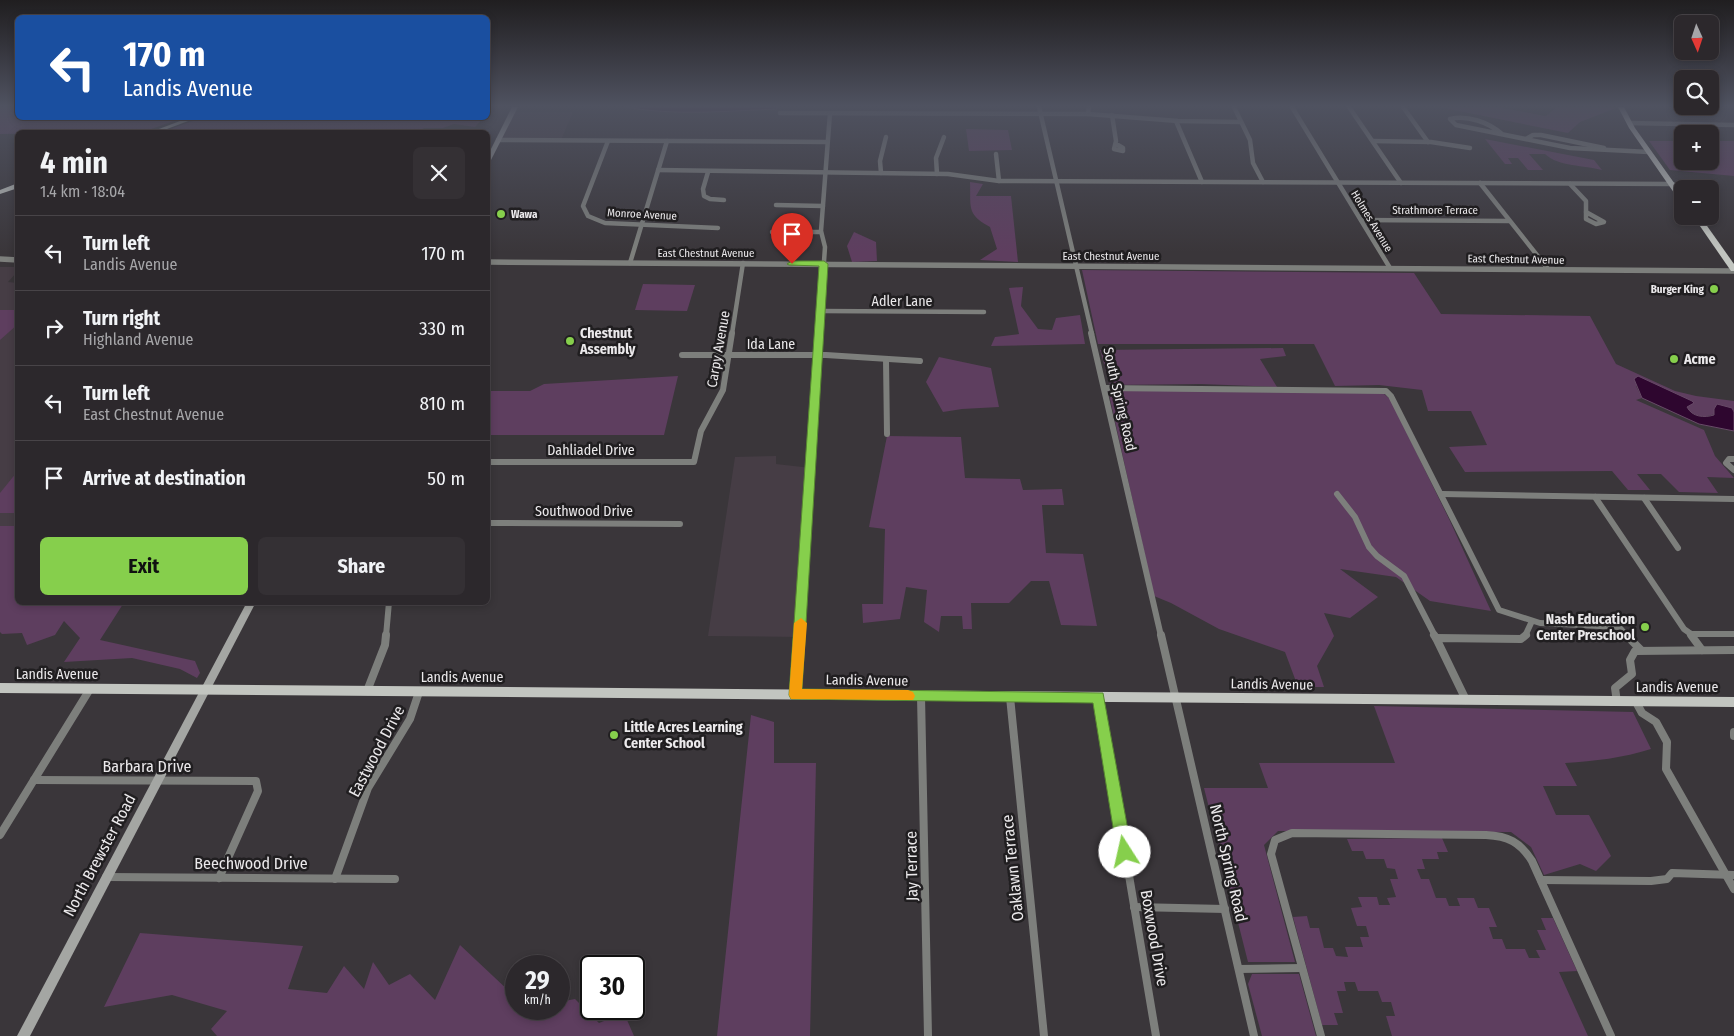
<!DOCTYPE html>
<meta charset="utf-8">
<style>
:root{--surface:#2c282c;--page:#343034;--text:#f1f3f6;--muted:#a6a6a9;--line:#484448;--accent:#86cf4c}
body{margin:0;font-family:"Fira Sans Condensed",sans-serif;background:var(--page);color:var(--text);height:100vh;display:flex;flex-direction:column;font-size:19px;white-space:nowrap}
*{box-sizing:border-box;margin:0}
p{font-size:16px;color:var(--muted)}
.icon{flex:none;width:28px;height:28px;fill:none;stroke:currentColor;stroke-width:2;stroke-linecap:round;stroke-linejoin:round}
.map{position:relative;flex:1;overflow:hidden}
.details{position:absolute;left:15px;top:130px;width:475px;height:475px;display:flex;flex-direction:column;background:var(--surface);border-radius:8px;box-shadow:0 2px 8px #0003,0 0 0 1px var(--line)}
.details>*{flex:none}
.banner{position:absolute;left:15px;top:15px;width:475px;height:105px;border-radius:8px;box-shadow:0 2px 8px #0003,0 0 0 1px var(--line);background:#1a4fa0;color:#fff;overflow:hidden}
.needle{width:32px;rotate:177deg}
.tools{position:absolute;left:1674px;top:15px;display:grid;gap:10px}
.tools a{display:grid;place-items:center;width:45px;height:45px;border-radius:8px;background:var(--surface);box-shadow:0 2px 8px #0003,0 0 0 1px var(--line);font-size:25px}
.speed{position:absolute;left:505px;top:955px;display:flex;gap:10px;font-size:25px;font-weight:700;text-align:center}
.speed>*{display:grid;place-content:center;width:65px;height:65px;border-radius:50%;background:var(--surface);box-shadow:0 2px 8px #0003,0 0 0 1px var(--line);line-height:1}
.speed small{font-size:12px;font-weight:400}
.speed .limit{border:2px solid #111;border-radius:8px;background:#fff;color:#111}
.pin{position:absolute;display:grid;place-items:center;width:42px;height:42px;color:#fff;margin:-51px -21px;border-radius:50% 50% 50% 0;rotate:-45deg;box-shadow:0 0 5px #0007}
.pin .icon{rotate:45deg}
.me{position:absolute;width:55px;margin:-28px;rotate:350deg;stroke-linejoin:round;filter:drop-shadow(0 0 4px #0008)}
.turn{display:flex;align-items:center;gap:18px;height:105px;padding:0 25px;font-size:22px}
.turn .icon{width:65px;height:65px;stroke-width:2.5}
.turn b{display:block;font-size:35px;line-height:42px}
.round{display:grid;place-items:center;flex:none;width:52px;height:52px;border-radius:8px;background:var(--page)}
.headline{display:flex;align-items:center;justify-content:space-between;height:85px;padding:0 25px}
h1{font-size:30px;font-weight:700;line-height:38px}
.cta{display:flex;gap:10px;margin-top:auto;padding:10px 25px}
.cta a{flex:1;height:58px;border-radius:8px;background:var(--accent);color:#111;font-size:20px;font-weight:700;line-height:58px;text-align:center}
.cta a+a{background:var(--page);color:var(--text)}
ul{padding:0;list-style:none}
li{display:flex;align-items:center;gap:15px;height:75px;padding:0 25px;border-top:1px solid var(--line)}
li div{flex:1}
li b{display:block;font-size:19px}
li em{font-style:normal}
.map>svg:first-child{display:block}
.built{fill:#463d45}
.green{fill:#5e3e5f}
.water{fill:#2e062f;stroke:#674a67}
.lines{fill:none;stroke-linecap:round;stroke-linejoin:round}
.minor-far2{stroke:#7d7f7c;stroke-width:4.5}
.minor-far1{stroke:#7d7f7c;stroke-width:6}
.minor{stroke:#7d7f7c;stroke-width:8}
.tertiary{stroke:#7d7f7c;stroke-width:5.5}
.secondary{fill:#a4a6a3;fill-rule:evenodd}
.primary{fill:#c2c5c0;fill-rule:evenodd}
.route{fill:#86cf4c;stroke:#578731}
.slow{fill:#f59e0b}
.poi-dot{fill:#86cf4c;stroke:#201e20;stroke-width:2}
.labels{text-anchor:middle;stroke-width:5;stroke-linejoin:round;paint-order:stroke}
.far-street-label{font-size:11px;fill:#ebe9eb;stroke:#201e20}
.far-poi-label{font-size:11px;font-weight:bold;fill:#ebe9eb;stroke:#201e20;text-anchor:start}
.street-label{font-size:14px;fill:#ebe9eb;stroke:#201e20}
.poi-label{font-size:14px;font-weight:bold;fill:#ebe9eb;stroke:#201e20;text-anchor:start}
.near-street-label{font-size:16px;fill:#ebe9eb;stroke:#201e20}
</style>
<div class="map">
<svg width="1734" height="1036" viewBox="0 0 1734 1036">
<rect width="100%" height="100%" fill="#3a363a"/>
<!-- built -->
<g class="built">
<path d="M514 112H573L561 140 501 139Z"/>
<path d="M0 267H17V272L8 282 18 283 16 305 18 306 17 526H0Z"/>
<path d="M776 456V464L811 468 800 637 708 636 735 457Z"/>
</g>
<!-- green -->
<g class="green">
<path d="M0 107H17L18 118H182L143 132 0 134Z"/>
<path d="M1439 107H1497L1546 116 1557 107 1616 108 1580 122 1568 133Z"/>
<path d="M201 118H483L475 127 454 124 443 128H424L419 132H162Z"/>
<path d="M966 129 1008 130 1012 150 969 151Z"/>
<path d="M1485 139 1594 160 1602 170C1584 165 1559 167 1545 154H1529L1543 170H1528L1518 158H1508L1512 164H1505Z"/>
<path d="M1649 141H1682V161H1710V141H1734V176L1670 170Z"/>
<path d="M970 182 983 184 976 196H1011L1018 262 980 260 997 249 990 227C966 214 971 207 970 182Z"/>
<path d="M854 232 876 242 877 261 852 262 847 246Z"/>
<path d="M1082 270 1414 273 1441 314 1590 316 1616 364 1675 391 1696 396 1734 401V412L1732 408C1718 413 1697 424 1687 407L1692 401 1670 392 1636 386 1642 398 1636 400 1704 430 1715 456 1734 478 1707 477 1718 493 1679 492 1661 474H1637L1650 490H1628L1612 471 1465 472 1449 447 1487 445 1471 411H1428L1422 390 1379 385 1335 386 1314 344H1098Z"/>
<path d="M643 284 695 285 687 311 635 310Z"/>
<path d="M1023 287 1021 306 1038 329 1052 330 1056 318 1080 315 1085 344 991 346 995 337 1019 334 1009 288Z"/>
<path d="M0 310H17L18 324 0 340Z"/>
<path d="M1283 348 1286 356 1260 359 1277 387 1201 384 1110 385 1100 350Z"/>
<path d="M939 357 991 368 999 407 962 409 943 412 926 382Z"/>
<path d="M678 376 664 435H488V391H530L544 384Z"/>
<path d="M1108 390 1383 393 1390 399 1450 521 1491 611 1430 601 1396 577 1340 569 1378 597 1350 618 1324 613 1334 636 1317 666 1324 687H1298L1285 652 1219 629 1171 603 1154 596Z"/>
<path d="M887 436 961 437 965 478 1020 479 1023 490 1062 489 1064 505H1042L1046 553 1083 554 1097 626 1061 625 1049 581H1031L1009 603H971L972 629H963L962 616H941L939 632 924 622 927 590 906 587 900 619 863 623 862 604H883L885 529 869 527Z"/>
<path d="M17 472V513H0V493Z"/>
<path d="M0 526H17L18 602 145 603 123 604 100 640 195 661 200 673 197 678 180 669 132 658 64 662 80 638 64 621 55 635 27 645 22 633 2 634 0 632Z"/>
<path d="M1374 706 1633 712 1651 749C1623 758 1595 761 1565 763L1577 786H1543L1556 815H1589L1611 856 1596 871 1580 864 1544 875 1531 847 1511 832 1278 831 1264 845 1295 962H1248L1204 788H1268L1259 763H1395Z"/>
<path d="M751 715 774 722V763H816L810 1036H717Z"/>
<path d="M1442 838 1448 852H1437L1439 859H1422L1425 869H1417L1421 879H1429L1436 898H1446L1449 906H1460L1457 898H1474L1478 908H1489L1497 927H1489L1493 939H1502L1506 949H1525L1529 958H1540L1536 950H1546L1537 930H1546L1541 918H1553L1577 971 1559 972 1588 1036H1392L1386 1016H1395L1391 1002H1382L1378 991H1358L1355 982H1344L1346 991H1337L1343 1013H1334L1338 1025H1322L1293 917 1307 916 1310 928H1319L1324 948H1333L1336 956 1348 957 1345 947H1363L1360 937H1369L1366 926H1357L1351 908 1362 907 1358 897H1377L1379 905H1390L1387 898 1396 897 1390 879H1398L1395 869 1387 868 1384 859H1366L1363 851H1352L1347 839Z"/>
<path d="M140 933 303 946 288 989 327 993 344 966 364 989 373 962 389 985 410 974 435 1000 460 945 510 992 516 995V1009H559V1002L575 999 599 1023 624 1013 634 1036H217L211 1029 227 1011 172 995 104 1007Z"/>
<path d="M1252 974H1299L1316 1036H1262L1248 984Z"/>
</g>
<!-- water -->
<g class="water">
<path d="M626 107H777V109C727 111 674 116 626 107Z"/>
<path d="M1638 376 1692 401 1694 403 1687 407C1692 417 1704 418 1714 415V409L1717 404 1732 408 1734 412V431L1699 424 1642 398 1634 379Z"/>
</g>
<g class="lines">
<!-- minor-far2 -->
<g class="minor-far2">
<path d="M1039 107 1092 334"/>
<path d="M1234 107 1250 140 1253 163 1263 182"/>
<path d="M1292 107 1390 268"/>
<path d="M1349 107 1401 183"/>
<path d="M1403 107 1428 142"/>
<path d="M780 113 1088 114 1178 121 1241 122"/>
<path d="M1088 114 1089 107"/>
<path d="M1112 115 1116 141 1114 149 1123 151V148L1118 145"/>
<path d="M1176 121 1202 182"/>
<path d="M1629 123 1734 125"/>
<path d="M1502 134C1488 122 1468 115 1450 119L1456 125 1570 148 1649 152"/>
<path d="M1526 139 1533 135H1541L1604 148"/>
<path d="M498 140 827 142"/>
<path d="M608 141 583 206 588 216 605 223 718 228"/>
<path d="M1373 141 1431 142 1470 148"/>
<path d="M996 154 999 181"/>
<path d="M658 170 948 174 999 181 1673 184"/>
<path d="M708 172 703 189 704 196 710 199 724 200"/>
<path d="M881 173 880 161 886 137"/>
<path d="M937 174 936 158 944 137"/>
<path d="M1480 183 1548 269"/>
<path d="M1570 184 1586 201V212"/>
<path d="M776 205 823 206"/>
<path d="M1586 212 1604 222 1596 224 1586 219Z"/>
<path d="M1361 220 1509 221"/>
<path d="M772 232H821"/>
<path d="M630 263 667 141"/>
<path d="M821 311 984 312"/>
<path d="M732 334 743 263"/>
<path d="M819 334 825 247 821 231 830 113"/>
</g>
<!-- minor-far1 -->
<g class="minor-far1">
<path d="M1091 333 1161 636"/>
<path d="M682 355H826L920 361"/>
<path d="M886 359 887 434"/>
<path d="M1104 388 1386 391 1391 396 1499 610 1540 623 1619 627 1627 636"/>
<path d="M1734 459H1729L1726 463 1734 470"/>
<path d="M488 462H694L701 431 723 390 732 333"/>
<path d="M1337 494 1355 517 1369 547 1377 556 1404 576 1435 636"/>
<path d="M1442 494 1734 499"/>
<path d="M1595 497 1684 629 1691 634"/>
<path d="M1644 498 1678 548"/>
<path d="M488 523 680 524"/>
<path d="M332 602 388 603"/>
<path d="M386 636 389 602"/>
<path d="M799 636 819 333"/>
<path d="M1525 636 1532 621"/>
<path d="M1692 636 1691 634H1734"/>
</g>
<!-- minor -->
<g class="minor">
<path d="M1161 635 1254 1036"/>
<path d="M1434 635 1436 638"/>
<path d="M1626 635 1641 650"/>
<path d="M1691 635 1702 650"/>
<path d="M367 691 385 645 386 635"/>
<path d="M795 695 799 635"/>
<path d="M921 696 928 1036"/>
<path d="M1010 697 1044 1036"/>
<path d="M1099 697 1156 1036"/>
<path d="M1466 700 1436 638 1521 639 1526 635"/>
<path d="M1617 702 1615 688 1632 674 1630 660 1635 651 1734 650"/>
<path d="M1636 702 1642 713 1656 722 1667 742 1666 769 1734 889"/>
<path d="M1734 732V736"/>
<path d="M34 780 256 781 258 791 219 878"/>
<path d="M0 835 90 689"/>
<path d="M106 877 395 879"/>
<path d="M335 879 368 788 410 719 419 692"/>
<path d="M1541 880 1651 881 1667 879 1672 873 1734 875"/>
<path d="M1134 907 1225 909"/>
<path d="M1239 969 1302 968"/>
<path d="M1321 1036 1271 854 1275 840 1292 833 1486 835C1508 836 1520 842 1532 861L1611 1036"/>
</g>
<!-- tertiary -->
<g class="tertiary">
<path d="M0 259 18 260"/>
<path d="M488 262 1734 271"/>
</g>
<!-- secondary -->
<g class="secondary">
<path d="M512 107H518L491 160 488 162V155Z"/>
<path d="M247 602H256L30 1036H17Z"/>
</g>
<!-- primary -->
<g class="primary">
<path d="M1618 107H1624L1635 128 1682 194V200H1679L1629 128Z"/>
<path d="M188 118H196L159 132H151Z"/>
<path d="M18 183V188L0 194V190Z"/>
<path d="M1693 216H1700L1734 264V271H1731Z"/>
<path d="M0 683 1734 697V707L0 693Z"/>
</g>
</g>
<!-- sky -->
<linearGradient id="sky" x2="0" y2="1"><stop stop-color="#201e20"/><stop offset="0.42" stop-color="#4f5260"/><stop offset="1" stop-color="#4f5260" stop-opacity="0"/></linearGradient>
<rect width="1734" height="252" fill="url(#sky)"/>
<!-- route -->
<path class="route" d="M792 261H824L828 264 802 689 1103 693 1132 852 1130 857 1125 859 1120 857 1117 852 1093 703 791 699 789 695 819 266 789 265 787 264Z"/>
<!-- slow -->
<path class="slow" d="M801 618 807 623 802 689 908 690 913 692 915 696 913 700 791 699 789 695 794 623Z"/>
<!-- markers -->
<g class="poi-dot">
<circle cx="501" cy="214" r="5"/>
<circle cx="1714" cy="289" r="5"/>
<circle cx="570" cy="341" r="5"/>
<circle cx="1674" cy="359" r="5"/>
<circle cx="1645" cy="627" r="5"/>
<circle cx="614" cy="735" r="5"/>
</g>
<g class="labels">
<!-- far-street labels -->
<g class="far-street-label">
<text x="1435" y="214">Strathmore Terrace</text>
<text transform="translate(642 214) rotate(3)" y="4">Monroe Avenue</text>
<text transform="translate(1372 221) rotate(59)" y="4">Holmes Avenue</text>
<text x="706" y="257">East Chestnut Avenue</text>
<text x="1111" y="260">East Chestnut Avenue</text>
<text transform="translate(1516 259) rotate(1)" y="4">East Chestnut Avenue</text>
</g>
<!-- far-poi labels -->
<g class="far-poi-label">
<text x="511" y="218">Wawa</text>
<text x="1704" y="293" text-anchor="end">Burger King</text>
</g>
<!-- street labels -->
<g class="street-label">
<text x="902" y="306">Adler Lane</text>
<text x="771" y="349">Ida Lane</text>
<text transform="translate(718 349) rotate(-80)" y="5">Carpy Avenue</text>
<text transform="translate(1120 399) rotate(77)" y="5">South Spring Road</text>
<text x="591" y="455">Dahliadel Drive</text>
<text x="584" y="516">Southwood Drive</text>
<text x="57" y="679">Landis Avenue</text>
<text x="462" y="682">Landis Avenue</text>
<text transform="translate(867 680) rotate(1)" y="5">Landis Avenue</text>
<text transform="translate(1272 684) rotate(1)" y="5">Landis Avenue</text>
<text x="1677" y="692">Landis Avenue</text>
</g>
<!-- poi labels -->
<g class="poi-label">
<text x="580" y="338">Chestnut<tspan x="580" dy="16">Assembly</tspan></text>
<text x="1684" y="364">Acme</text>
<text x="1635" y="624" text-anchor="end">Nash Education<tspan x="1635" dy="16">Center Preschool</tspan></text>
<text x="624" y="732">Little Acres Learning<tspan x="624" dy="16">Center School</tspan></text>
</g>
<!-- near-street labels -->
<g class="near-street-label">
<text transform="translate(376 751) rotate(-62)" y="6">Eastwood Drive</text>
<text x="147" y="772">Barbara Drive</text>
<text transform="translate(99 855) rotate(-62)" y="6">North Brewster Road</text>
<text x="251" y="869">Beechwood Drive</text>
<text transform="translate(1229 863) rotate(77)" y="6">North Spring Road</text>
<text transform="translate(911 866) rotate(-91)" y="6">Jay Terrace</text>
<text transform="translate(1012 868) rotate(-96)" y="6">Oaklawn Terrace</text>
<text transform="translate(1155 938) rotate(80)" y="6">Boxwood Drive</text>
</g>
</g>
</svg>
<div class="tools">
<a><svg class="needle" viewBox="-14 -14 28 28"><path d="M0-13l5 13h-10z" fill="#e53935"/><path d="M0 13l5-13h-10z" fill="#a6a6a9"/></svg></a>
<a><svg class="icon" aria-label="search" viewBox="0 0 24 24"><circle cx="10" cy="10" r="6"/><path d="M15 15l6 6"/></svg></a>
<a>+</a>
<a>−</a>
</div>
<div class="speed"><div>29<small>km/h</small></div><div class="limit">30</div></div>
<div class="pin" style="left:792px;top:264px;background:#d93025"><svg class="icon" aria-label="arrive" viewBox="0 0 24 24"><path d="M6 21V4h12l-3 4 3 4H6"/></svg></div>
<svg class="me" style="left:1125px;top:852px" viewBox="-20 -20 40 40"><circle r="19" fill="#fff"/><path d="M0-13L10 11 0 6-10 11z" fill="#86cf4c"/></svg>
<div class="banner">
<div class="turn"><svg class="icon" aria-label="left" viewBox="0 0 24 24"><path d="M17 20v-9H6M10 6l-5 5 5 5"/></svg><div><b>170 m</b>Landis Avenue</div></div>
</div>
<section class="details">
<div class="headline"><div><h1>4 min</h1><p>1.4 km · 18:04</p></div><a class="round"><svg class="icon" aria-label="close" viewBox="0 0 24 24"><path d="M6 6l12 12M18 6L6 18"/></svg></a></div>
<ul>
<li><svg class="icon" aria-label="left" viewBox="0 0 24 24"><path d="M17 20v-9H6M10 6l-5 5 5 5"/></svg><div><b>Turn left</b><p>Landis Avenue</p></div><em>170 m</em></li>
<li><svg class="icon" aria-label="right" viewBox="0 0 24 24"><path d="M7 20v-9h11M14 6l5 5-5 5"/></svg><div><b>Turn right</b><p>Highland Avenue</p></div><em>330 m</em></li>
<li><svg class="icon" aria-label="left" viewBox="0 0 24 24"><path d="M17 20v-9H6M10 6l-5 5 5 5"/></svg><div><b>Turn left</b><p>East Chestnut Avenue</p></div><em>810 m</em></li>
<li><svg class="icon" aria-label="arrive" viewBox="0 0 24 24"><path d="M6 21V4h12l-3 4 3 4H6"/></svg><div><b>Arrive at destination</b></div><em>50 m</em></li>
</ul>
<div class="cta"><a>Exit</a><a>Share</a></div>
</section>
</div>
